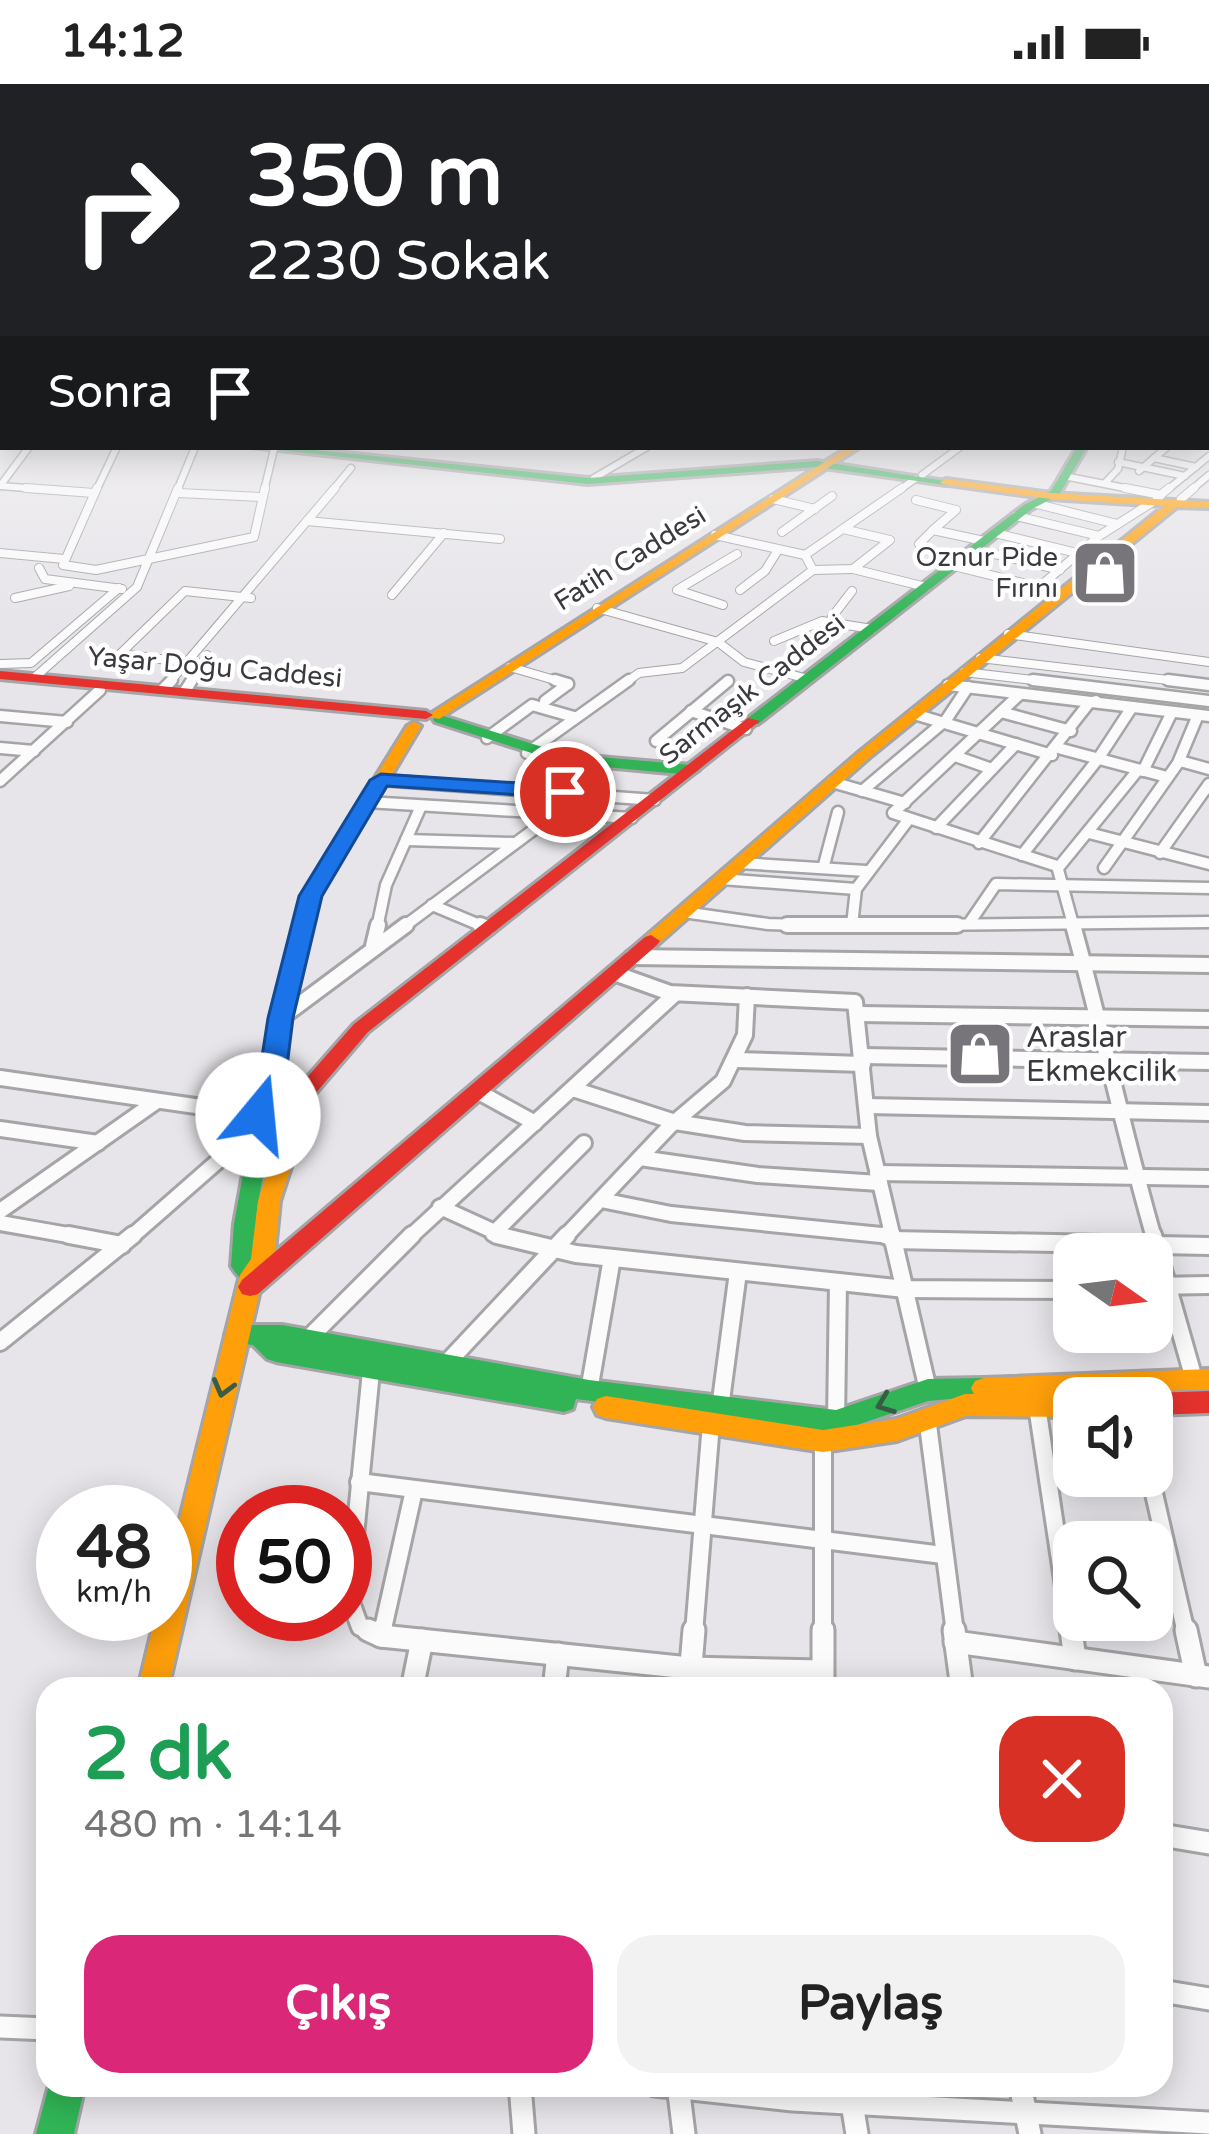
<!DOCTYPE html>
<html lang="tr">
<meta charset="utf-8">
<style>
:root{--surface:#fff;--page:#f2f2f2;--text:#222;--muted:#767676;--accent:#db2777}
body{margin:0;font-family:"Varela Round",sans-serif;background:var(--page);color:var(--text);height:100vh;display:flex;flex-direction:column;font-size:45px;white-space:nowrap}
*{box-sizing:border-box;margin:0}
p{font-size:39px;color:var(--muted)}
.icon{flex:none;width:66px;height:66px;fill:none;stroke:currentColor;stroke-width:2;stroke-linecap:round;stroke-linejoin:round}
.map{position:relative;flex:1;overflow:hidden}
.details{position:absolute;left:36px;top:1593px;width:1137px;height:420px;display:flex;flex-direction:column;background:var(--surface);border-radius:36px;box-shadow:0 6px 30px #0003}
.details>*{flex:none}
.banner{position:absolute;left:0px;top:0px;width:1209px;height:366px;box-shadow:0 6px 30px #0003;background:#202124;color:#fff;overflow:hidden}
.needle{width:78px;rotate:104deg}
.fabs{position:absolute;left:1053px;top:1149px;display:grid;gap:24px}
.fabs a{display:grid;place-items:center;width:120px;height:120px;border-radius:24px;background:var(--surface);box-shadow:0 6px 30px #0003;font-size:60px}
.speed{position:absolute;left:36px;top:1401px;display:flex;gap:24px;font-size:60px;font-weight:700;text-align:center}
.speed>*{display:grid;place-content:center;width:156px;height:156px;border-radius:50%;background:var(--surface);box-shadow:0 6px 30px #0003;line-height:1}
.speed small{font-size:30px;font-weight:400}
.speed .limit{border:18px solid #d22;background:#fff;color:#111}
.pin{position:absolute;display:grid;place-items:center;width:102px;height:102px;color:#fff;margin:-51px;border:6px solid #fff;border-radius:50%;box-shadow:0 3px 12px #0007}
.me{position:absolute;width:132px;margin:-66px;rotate:17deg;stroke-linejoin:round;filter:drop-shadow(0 0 9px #0008)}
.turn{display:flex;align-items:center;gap:42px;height:252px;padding:0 48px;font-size:54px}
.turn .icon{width:156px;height:156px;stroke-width:2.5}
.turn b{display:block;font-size:84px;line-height:102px}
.then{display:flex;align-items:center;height:114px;padding:0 48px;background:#0003;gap:24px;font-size:45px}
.round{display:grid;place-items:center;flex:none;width:126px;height:126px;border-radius:36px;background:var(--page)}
.headline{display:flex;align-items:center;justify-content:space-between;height:204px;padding:0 48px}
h1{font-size:72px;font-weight:800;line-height:90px;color:#1e9e55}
.button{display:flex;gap:24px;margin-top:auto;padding:24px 48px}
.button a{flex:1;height:138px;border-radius:36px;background:var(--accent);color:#fff;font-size:48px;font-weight:800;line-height:138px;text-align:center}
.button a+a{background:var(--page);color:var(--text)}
.status{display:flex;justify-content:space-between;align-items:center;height:84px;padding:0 60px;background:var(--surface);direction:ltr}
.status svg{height:33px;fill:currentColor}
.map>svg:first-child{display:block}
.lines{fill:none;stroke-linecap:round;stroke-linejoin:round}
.street-far5-casing{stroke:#a5a4a6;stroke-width:9}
.street-far4-casing{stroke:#a5a4a6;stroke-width:10}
.street-far3-casing{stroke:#a5a4a6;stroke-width:15}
.street-far2-casing{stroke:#a5a4a6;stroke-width:20}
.street-far1-casing{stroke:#a5a4a6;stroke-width:22}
.street-casing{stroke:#a5a4a6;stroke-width:27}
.fast-casing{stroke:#a5a4a6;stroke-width:6}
.slow-casing{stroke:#a5a4a6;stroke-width:6}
.jam-casing{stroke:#a5a4a6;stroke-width:6}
.street-far5{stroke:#fbfbfc;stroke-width:6}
.street-far4{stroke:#fbfbfc;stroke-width:8}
.street-far3{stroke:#fbfbfc;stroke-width:10}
.street-far2{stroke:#fbfbfc;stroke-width:14}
.street-far1{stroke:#fbfbfc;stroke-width:16}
.street{stroke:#fbfbfc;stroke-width:21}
.fast{fill:#30b455;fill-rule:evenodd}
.slow{fill:#ff9f0a;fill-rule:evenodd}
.jam{fill:#e5322d;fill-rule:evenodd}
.oneway{stroke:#375e44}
.route{fill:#1a73e8;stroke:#114b97;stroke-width:3}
.labels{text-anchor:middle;stroke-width:9;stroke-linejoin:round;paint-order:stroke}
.far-poi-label{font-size:27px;fill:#3a393d;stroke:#fff;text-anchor:end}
.far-street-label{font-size:27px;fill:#3a393d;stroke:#fff}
.poi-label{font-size:30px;fill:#3a393d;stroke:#fff;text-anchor:start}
</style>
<div class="status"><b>14:12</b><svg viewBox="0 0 49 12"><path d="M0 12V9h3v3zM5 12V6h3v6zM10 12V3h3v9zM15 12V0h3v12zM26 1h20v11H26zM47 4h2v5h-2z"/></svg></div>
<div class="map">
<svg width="1209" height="2050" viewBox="0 0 1209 2050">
<rect width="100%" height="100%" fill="#e7e5e9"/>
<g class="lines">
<!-- street-far5 casing -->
<g class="street-far5-casing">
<g id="street-far5">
<path d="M1154 374 1196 383"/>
<path d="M1118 378 1185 392"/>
<path d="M1139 387 1167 363"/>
<path d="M922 391 960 363"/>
<path d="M1064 392 1140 407"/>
<path d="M594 394 647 363"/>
<path d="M1106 398 1118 385 1123 363"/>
<path d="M0 402 66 407"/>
<path d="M0 402 29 363"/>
<path d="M96 407 117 363"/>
<path d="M177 407 195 363"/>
<path d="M264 407 274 365"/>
<path d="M332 407 351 384"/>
<path d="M898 407 915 395"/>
<path d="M1166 407 1209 372"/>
<path d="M1190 407 1209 391"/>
</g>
</g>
<!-- street-far4 casing -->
<g class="street-far4-casing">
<g id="street-far4">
<path d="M26 404 94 409"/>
<path d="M97 404 63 481 96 486 254 453 265 404"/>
<path d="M1125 404 1161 411"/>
<path d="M179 409 261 413"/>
<path d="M1157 414 1169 404"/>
<path d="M773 415 815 425"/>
<path d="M1181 415 1194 404"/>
<path d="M916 416 956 426 933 446 984 457"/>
<path d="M1037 420 1117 440"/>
<path d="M1016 432 1099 452"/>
<path d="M307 437 500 455"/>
<path d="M782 448 832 412"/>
<path d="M995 449 1081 470"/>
<path d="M715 451 805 471"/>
<path d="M919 460 933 446"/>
<path d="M974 465 1060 486"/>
<path d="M0 469 64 475"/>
<path d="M954 482 1039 503 1099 452 1151 419"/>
<path d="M39 484 45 495 122 505"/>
<path d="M853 485 926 503"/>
<path d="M813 486 853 485 890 456 843 445"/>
<path d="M740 506 765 487 778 466"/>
<path d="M392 511 444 449"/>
<path d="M15 514 69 502"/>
<path d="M723 521 677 506 737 470"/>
<path d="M597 524 718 558 744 578 808 595"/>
<path d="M832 533 852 507"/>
<path d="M1008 550 1209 578"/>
<path d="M774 557 822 537 872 545"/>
<path d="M120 570 185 507 251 514"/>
<path d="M120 570 192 579"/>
<path d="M980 574 1194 599"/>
<path d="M0 580 31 579 119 504"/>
<path d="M510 583 565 599"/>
<path d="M964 588 1059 599"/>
<path d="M34 594 137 503 178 404"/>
<path d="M169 599 335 404"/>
<path d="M190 599 207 571"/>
<path d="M625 599 639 589 682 584 813 486 805 471 902 404"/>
</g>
</g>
<!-- street-far3 casing -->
<g class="street-far3-casing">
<g id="street-far3">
<path d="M555 596 568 600"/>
<path d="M1033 596 1209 617"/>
<path d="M1168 596 1209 601"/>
<path d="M948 601 1209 632"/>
<path d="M163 605 172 596"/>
<path d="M185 607 192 596"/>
<path d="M1020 610 893 729 1057 782 1074 844"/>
<path d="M545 617 568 600"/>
<path d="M691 627 746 645"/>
<path d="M1001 628 1071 647"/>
<path d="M914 630 1052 671"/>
<path d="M0 632 67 638"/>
<path d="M487 654 532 621 574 633"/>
<path d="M656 657 728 597"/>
<path d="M0 664 34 667"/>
<path d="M1058 664 1167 693"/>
<path d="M527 669 629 596"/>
<path d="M955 672 992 685"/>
<path d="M1180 677 1209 685"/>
<path d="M1143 687 1172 628"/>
<path d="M381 696 655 716"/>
<path d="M0 697 100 606"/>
<path d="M832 698 905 719"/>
<path d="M862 707 946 636 968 603"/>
<path d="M367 718 632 734"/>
<path d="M936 744 1016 660"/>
<path d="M1089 749 1209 780"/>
<path d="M406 756 514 759"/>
<path d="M979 759 1089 619 1096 617"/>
<path d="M1160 769 1209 700"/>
<path d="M1022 771 1098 675 1132 623"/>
<path d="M739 779 866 787"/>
<path d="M824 781 838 728"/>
<path d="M1058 784 1138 686"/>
<path d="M1104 784 1178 679 1198 631"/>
<path d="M721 795 856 805"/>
<path d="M432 821 487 844"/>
<path d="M683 828 768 840 827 842 1209 838"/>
<path d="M970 838 996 800 1209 804"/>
<path d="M852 841 856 805 909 735"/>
<path d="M377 844 386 801 421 722"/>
<path d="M402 844 556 729"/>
</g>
</g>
<!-- street-far2 casing -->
<g class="street-far2-casing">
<g id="street-far2">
<path d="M480 841 488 844"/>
<path d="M787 841H957"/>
<path d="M1073 841C1102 945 1124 1050 1154 1154"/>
<path d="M373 862 378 841"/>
<path d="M632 873 1209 881"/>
<path d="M614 889 670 909 855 918 869 1052 893 1154"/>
<path d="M858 930 1209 935"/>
<path d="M281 934 406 841"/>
<path d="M863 972 1209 978"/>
<path d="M737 976 863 980"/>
<path d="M0 994 258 1031"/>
<path d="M573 1005 675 1038 745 1049 869 1052"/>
<path d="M477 1007 535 1039"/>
<path d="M866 1022 1209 1029"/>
<path d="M0 1045 98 1059"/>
<path d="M640 1074 758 1091 879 1099"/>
<path d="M877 1089 1209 1094"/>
<path d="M601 1116 671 1130 891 1152"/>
<path d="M440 1123 508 1154"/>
<path d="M0 1127 157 1017"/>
<path d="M0 1139 85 1154"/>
<path d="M493 1150 584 1059"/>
<path d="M130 1154 258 1042"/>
<path d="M409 1154 675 910"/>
<path d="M564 1154 670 1042 723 997 745 951 747 912"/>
</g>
</g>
<!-- street-far1 casing -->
<g class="street-far1-casing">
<g id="street-far1">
<path d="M69 1151 122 1161"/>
<path d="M497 1151 576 1170 905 1205 1074 1206"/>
<path d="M885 1151 891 1152"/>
<path d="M892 1151 928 1306"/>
<path d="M1153 1151 1194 1295"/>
<path d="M892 1156 1209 1162"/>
<path d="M1152 1202 1209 1201"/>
<path d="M307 1256 412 1151"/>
<path d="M0 1258 133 1151"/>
<path d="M444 1282 567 1151"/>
<path d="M371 1287 349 1513 360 1543 375 1549"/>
<path d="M589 1307 612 1174"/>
<path d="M1037 1322 1071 1549"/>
<path d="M720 1324 738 1188"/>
<path d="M927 1333 955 1549"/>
<path d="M836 1337 838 1198"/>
<path d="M823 1357V1549"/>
<path d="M1150 1392 1186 1549"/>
<path d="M359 1398 943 1471"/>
<path d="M382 1549 414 1406"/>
<path d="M694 1549 711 1339"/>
</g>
</g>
<!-- street casing -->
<g class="street-casing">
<g id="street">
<path d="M368 1546 381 1552 689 1584 822 1587"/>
<path d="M823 1546V1605"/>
<path d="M954 1546 962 1605"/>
<path d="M1071 1546 1075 1575"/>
<path d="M1186 1546 1196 1592"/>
<path d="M381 1552 382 1546"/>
<path d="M955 1558 1209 1593"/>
<path d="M412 1605 422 1556"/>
<path d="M554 1605 558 1570"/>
<path d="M689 1605 694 1546"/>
<path d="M1161 1751 1209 1759"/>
<path d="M1161 1907 1209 1915"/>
<path d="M0 1943 48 1945"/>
<path d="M520 2001 524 2050"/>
<path d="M655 2001 793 2016 1209 2039"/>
<path d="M678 2001 684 2050"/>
<path d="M849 2001 857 2050"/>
<path d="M1020 2001 1030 2050"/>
</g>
</g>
<!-- fast casing -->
<g class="fast-casing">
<g id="fast">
<path d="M251 363H287L588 394 817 377 952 398 946 401 817 383 588 400Z"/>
<path d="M1077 363H1087L1059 411 1032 425 758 640H748V634L1024 421 1051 407Z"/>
<path d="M440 631 565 670 691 681 699 686 691 691 563 679 435 638 433 635Z"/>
<path d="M262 1039 273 1046C266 1084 243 1159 264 1191L260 1197C246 1202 238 1194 231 1182L234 1140 251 1046Z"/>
<path d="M237 1241H282L589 1296 836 1326 928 1295 984 1294 993 1297 997 1304 993 1311 928 1317 836 1348 576 1315 573 1325 564 1328 276 1278 267 1275 253 1261 228 1258 225 1251 228 1244Z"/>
<path d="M49 2001H85L74 2050H36Z"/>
</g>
</g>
<!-- slow casing -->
<g class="slow-casing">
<g id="slow">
<path d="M3 336V343L0 344V337Z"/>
<path d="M848 363H860L439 635 427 632Z"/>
<path d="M946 395 1051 409 1209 418V424L1177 423 869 674 657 861H645L642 857 645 853 859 668 1164 422 1051 415 942 400 940 398Z"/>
<path d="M414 638 421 642 319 813 290 935 278 1022 268 1029 261 1027 258 1022 270 935 301 813 407 642Z"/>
<path d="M292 1039 303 1046 280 1117 274 1177 263 1193 168 1605H138L156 1530H165V1495L240 1191 251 1175 258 1117 281 1046Z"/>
<path d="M1209 1285V1305L1065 1311 1082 1314H1074V1333L966 1332 897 1357 823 1368 606 1334 597 1331 593 1323 597 1315 606 1312 823 1346 896 1335 965 1310H974L971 1304 975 1297 984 1294Z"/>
</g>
</g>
<!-- jam casing -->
<g class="jam-casing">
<g id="jam">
<path d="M0 587 426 627 433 631 426 635 0 595Z"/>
<path d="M748 634 760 637 368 948 302 1025H288L285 1020 288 1015 354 940Z"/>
<path d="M651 851 660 857 657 861 258 1210 250 1212 242 1210 238 1203 242 1196 645 853Z"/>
<path d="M1209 1307V1329L1152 1331V1314H1142L1152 1309Z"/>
</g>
</g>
<!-- street-far5 -->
<use href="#street-far5" class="street-far5"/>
<!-- street-far4 -->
<use href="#street-far4" class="street-far4"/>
<!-- street-far3 -->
<use href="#street-far3" class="street-far3"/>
<!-- street-far2 -->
<use href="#street-far2" class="street-far2"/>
<!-- street-far1 -->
<use href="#street-far1" class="street-far1"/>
<!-- street -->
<use href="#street" class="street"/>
<!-- fast -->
<use href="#fast" class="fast"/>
<!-- slow -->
<use href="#slow" class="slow"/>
<!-- jam -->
<use href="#jam" class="jam"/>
</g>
<!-- one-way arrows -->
<defs><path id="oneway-chevron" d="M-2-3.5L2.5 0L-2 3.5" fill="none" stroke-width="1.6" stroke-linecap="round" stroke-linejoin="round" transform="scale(3)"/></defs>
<g class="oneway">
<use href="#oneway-chevron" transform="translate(223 1304) rotate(105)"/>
<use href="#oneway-chevron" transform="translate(885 1320) rotate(159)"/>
</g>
<!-- sky -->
<linearGradient id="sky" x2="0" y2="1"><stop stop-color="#79b5da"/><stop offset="0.47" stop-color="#f4f3f5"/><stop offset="1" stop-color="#f4f3f5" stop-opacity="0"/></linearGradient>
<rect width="1209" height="541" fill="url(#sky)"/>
<!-- route -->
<path class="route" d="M381 690 565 702 576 708 565 714 387 702 322 812 293 934 282 1022 267 1038H248L244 1031 255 1018 268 934 299 812 370 696Z"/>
<!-- icons -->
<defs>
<g id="shop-square" transform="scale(3.45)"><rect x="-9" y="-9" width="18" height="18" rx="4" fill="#777579" stroke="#fff"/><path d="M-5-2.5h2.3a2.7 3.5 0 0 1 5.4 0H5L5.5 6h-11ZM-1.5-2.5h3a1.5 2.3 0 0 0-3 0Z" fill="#fff"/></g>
</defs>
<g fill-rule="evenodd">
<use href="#shop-square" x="1105" y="489"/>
<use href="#shop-square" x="980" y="970"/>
</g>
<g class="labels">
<!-- far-poi labels -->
<g class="far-poi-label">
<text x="1058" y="482">Oznur Pide<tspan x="1058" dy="31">Fırını</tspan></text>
</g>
<!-- far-street labels -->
<g class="far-street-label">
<text transform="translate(630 474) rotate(-32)" y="9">Fatih Caddesi</text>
<text transform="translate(215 583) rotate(5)" y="9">Yaşar Doğu Caddesi</text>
<text transform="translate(752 605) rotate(-38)" y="9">Sarmaşık Caddesi</text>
</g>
<!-- poi labels -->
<g class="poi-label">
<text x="1026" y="963">Araslar<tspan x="1026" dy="34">Ekmekcilik</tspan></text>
</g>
</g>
</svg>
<div class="fabs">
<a><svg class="needle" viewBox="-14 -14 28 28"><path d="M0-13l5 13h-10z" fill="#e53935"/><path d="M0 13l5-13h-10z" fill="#767676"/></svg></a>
<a><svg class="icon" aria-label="sound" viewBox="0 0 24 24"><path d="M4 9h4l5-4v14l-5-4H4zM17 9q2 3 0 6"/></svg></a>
<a><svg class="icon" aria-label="search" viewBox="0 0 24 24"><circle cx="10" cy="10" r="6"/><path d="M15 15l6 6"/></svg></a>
</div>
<div class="speed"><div>48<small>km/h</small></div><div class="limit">50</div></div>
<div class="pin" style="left:565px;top:708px;background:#d93025"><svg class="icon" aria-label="arrive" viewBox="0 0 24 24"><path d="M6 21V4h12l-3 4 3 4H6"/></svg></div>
<svg class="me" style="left:258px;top:1031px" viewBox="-20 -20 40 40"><circle r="19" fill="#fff"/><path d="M0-13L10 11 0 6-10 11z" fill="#1a73e8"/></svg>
<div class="banner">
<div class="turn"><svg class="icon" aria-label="right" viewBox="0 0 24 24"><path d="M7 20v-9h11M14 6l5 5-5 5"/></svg><div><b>350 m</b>2230 Sokak</div></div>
<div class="then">Sonra<svg class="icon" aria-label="arrive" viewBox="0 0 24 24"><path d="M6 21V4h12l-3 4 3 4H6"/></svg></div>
</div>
<section class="details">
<div class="headline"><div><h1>2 dk</h1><p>480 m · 14:14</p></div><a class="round" style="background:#d93025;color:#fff"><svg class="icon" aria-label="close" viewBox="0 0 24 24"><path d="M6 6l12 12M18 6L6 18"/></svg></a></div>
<div class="button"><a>Çıkış</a><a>Paylaş</a></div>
</section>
</div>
